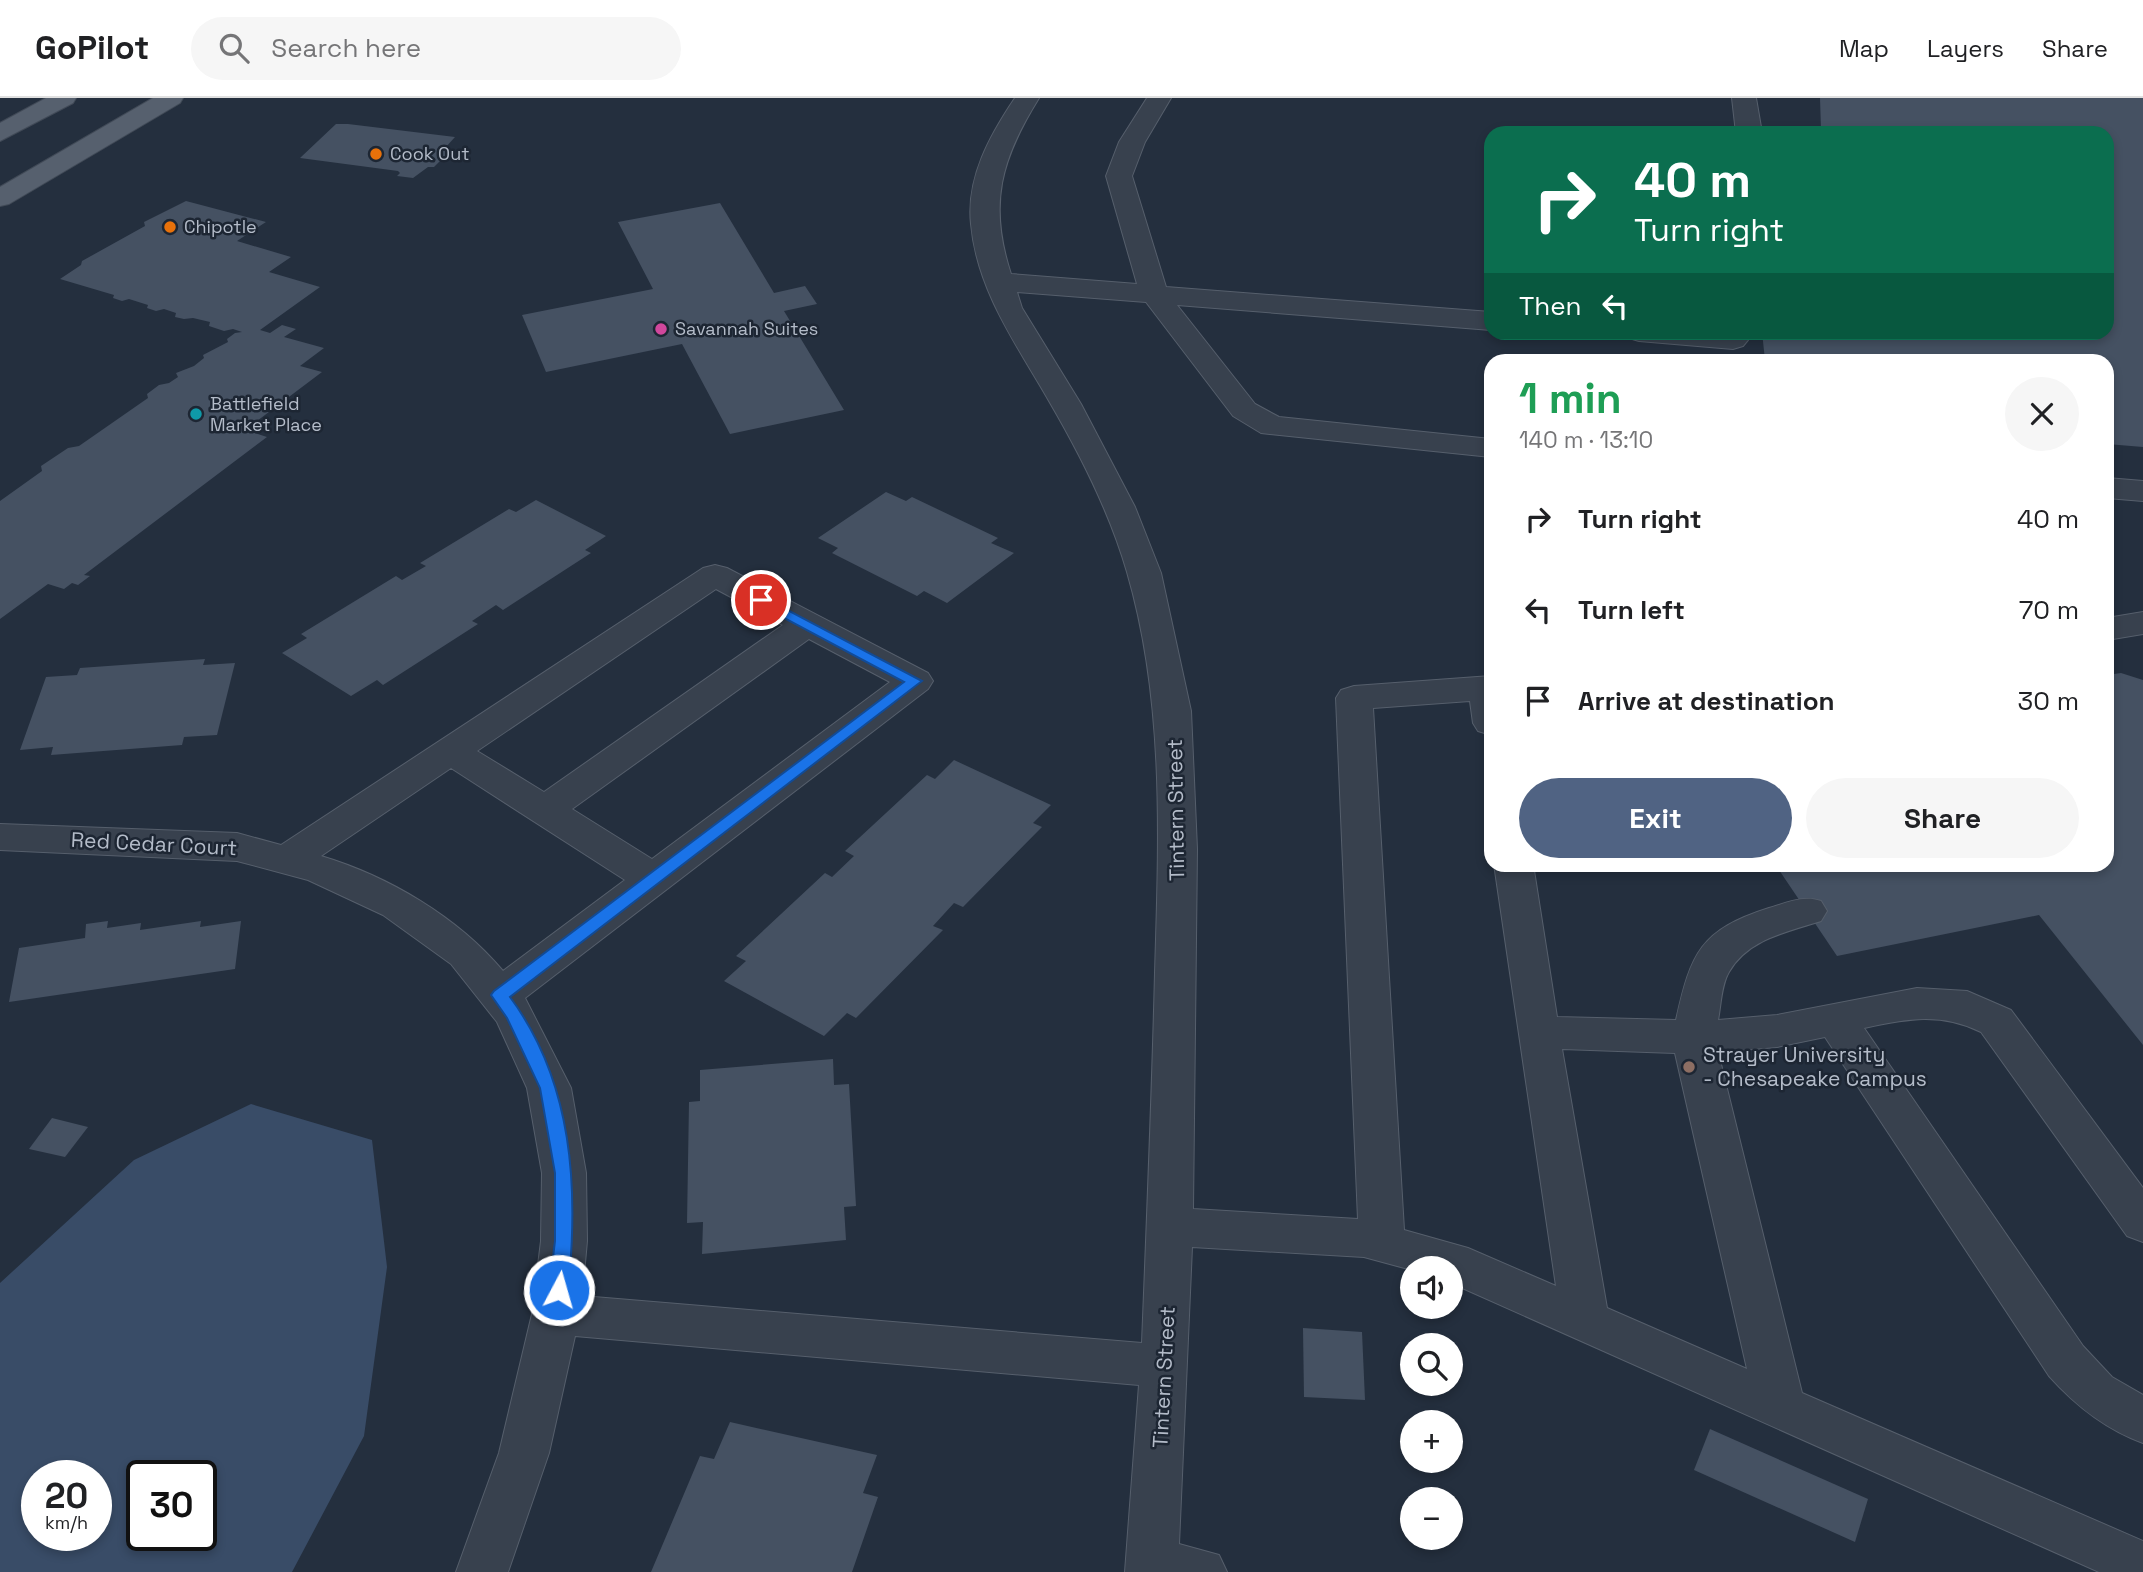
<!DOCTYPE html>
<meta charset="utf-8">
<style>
:root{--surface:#fff;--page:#f6f6f6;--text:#202124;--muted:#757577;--line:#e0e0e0;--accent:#506383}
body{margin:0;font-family:"Space Grotesk",sans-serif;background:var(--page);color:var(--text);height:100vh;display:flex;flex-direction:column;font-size:26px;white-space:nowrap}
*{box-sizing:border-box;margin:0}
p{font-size:23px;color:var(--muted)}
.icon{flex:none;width:38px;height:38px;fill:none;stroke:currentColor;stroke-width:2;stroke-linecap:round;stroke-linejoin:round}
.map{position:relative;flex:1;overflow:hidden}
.side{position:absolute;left:1484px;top:256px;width:630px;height:518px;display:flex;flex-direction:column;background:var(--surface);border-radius:21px;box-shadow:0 4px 10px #0003}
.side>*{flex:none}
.hud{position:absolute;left:1484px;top:28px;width:630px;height:214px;border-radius:21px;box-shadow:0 4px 10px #0003;background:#0b6e4f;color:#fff;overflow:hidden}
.tools{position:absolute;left:1400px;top:1158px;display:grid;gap:14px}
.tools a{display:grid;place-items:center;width:63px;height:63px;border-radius:50%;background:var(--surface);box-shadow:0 4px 10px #0003;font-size:35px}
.speed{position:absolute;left:21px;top:1362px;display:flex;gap:14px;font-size:35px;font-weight:700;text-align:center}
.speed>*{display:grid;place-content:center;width:91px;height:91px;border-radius:50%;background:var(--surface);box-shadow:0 4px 10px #0003;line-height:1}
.speed small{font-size:18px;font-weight:400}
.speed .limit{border:4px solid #111;border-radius:10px;background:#fff;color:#111}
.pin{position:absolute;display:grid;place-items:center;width:60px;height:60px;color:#fff;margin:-30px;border:4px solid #fff;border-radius:50%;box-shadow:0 2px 7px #0007}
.me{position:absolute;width:77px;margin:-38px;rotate:6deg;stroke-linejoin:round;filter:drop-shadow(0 0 5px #0008)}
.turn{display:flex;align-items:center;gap:24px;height:147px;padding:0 35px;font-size:32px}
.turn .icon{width:91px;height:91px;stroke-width:2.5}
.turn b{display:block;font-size:49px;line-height:60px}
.then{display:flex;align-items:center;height:66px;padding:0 35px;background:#0003;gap:14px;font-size:26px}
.round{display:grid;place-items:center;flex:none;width:74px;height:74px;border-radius:37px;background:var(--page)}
.headline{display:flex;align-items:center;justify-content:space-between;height:119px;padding:0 35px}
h1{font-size:42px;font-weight:800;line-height:52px;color:#1e9e55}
.primary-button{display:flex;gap:14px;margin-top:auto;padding:14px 35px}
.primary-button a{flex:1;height:80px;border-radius:42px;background:var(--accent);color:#fff;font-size:28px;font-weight:800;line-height:80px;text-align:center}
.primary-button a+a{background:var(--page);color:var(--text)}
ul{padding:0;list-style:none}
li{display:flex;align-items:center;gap:21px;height:91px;padding:0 35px}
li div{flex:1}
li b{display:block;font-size:26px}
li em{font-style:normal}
header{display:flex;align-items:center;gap:42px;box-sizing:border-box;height:98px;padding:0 35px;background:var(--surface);border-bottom:2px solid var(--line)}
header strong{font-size:33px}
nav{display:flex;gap:38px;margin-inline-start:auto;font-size:24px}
.search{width:490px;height:63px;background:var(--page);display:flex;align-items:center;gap:18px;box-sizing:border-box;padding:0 24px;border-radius:38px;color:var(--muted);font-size:26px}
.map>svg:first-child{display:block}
.water{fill:#394c67;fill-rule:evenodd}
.building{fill:#455162}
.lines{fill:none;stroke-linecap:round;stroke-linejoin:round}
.minor-casing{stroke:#565f6c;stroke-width:2}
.major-casing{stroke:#414a57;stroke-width:2}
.minor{fill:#38414e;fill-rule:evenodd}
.major{fill:#56606e;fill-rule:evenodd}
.route{fill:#1a73e8;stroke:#114b97;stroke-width:2}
.food-dot{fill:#e8710a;stroke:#1d2633;stroke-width:2.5}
.hotel-dot{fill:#d1479c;stroke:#1d2633;stroke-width:2.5}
.culture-dot{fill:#0f9aa8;stroke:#1d2633;stroke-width:2.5}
.education-dot{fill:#8d6e63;stroke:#1d2633;stroke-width:2.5}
.labels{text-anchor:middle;stroke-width:5;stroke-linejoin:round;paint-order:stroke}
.far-poi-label{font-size:18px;fill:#b4bcc9;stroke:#1d2633;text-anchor:start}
.street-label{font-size:21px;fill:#b4bcc9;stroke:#1d2633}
.poi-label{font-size:21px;fill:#b4bcc9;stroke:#1d2633;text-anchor:start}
</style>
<header>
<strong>GoPilot</strong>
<div class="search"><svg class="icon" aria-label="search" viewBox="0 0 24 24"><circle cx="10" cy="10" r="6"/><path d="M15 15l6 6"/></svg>Search here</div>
<nav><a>Map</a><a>Layers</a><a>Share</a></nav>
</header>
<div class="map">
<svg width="2143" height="1474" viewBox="0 0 2143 1474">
<rect width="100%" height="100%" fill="#242f3e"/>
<!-- water -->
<path class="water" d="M251 1006 372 1042 387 1169 364 1338 292 1474H0V1185L134 1062ZM37 1377H96V1437H37ZM201 1377V1437H142V1377Z"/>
<!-- building -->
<g class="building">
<path d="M1820 0H2143V349L2107 346V262H1765L1762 234H2107V35H1798L1797 29 1821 31Z"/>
<path d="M336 26H348L455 39 445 50 452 51 434 69H428L413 80 397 78 400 75 398 73 300 60Z"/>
<path d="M186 103 266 124 237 143 291 159 269 174 320 189 260 232 270 235 282 227 296 231 284 239 324 250 300 268 322 274 245 332 267 339 84 477 90 478 78 487 72 485 64 491 48 486 0 521V403L42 373 41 368 68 350 79 348 148 300 147 296 159 287 169 285 178 279 176 275 194 268 204 260 203 257 228 244 227 241 235 235 242 234 233 231 224 233 209 228 210 224 193 220 184 221 175 219 176 215 164 211 156 213 147 210 148 207 129 201 122 203 113 200 114 197 60 181 81 167 82 163 145 128 144 124Z"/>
<path d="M720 105 774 195 805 188 817 206 784 213 844 312 730 336 682 246 546 274 522 217 653 191 618 124Z"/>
<path d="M886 394 906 403 912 399 998 440 991 445 1014 455 947 505 924 493 917 498 832 455 838 450 818 440Z"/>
<path d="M536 402 606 438 585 452 591 455 503 512 496 507 472 523 478 526 383 587 377 582 351 598 282 555 307 540 301 536 396 478 402 482 426 468 420 465 509 411 516 414Z"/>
<path d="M205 561 203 567 235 565 217 637 184 639 182 647 51 657 53 649 20 652 46 579 77 577 80 570Z"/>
<path d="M2121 575 2143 582V947L2039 817 1837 858 1775 766H2107V577Z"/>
<path d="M954 662 1051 707 1033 725 1042 729 963 809 954 805 933 828 943 832 856 920 847 915 824 938 724 883 746 863 736 858 825 775 832 779 854 758 845 753 927 677 935 681Z"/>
<path d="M108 823 107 830 141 825 140 832 201 823 200 829 241 823 235 871 9 904 19 850 85 840 86 826Z"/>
<path d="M833 961 834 987 849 986 856 1108 844 1109 846 1142 702 1156 703 1124 687 1125 689 1004 700 1003V972Z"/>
<path d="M52 1020 88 1029 65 1059 29 1051Z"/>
<path d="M1303 1230 1362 1234 1365 1302 1304 1299Z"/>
<path d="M730 1324 877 1357 863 1395 878 1399 852 1474H651L700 1358 714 1361Z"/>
<path d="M1710 1331 1868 1401 1855 1444 1694 1372Z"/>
</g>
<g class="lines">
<!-- minor casing -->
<g class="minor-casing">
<g id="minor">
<path d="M1015 0H1039C1001 61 988 106 1011 176L1137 186 1106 78 1119 44 1147 0H1171L1145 44 1132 78 1166 189 1491 214V232L1177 207 1255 306 1279 319 1491 341V359L1261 335 1233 318 1146 204 1017 194 1022 210 1081 306 1135 409 1161 475 1191 613 1197 751 1193 1111 1358 1121 1336 600 1341 592 1354 588 1491 578V637L1478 633 1473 625 1470 603 1373 610 1404 1132 1468 1150 1556 1188 1494 766H1533L1557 919 1676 922C1691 855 1700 832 1769 810 1787 805 1802 797 1821 803L1827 813 1821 823C1787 834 1748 841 1729 874 1721 887 1721 908 1718 922L1777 917 1917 890 1967 893 2011 912 2143 1090V1144L2127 1138 1981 934C1940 914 1907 921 1864 930L2083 1248 2112 1279 2143 1297V1345C2105 1331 2076 1308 2049 1278L1825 939 1777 949 1718 954 1802 1295 2143 1443V1474H2099L1451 1185V1171L1412 1172 1364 1159 1192 1149 1179 1446 1219 1457 1227 1474H1125L1139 1287 575 1238 549 1355 508 1474H456L499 1355 532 1216 541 1143 542 1075 527 990 497 924 451 866 383 817 308 782 237 763 0 752V726L237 735 281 747 703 470 715 467 727 470 928 575 933 583 928 591 525 900 571 990 586 1075 587 1143 582 1198 1142 1245C1147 1121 1152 998 1155 875 1159 741 1165 604 1127 474 1110 415 1080 356 1049 303 1017 247 977 193 971 126 966 80 990 37 1015 0ZM716 491 783 527 544 694 477 653ZM809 541 890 584 652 761 572 711ZM451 670 625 782 503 873C458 819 388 778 321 758ZM1562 951 1675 955 1747 1271 1607 1210Z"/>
<path d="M1732 0H1756L1762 35H1736Z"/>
<path d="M1625 234H1738L1748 242 1743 248 1733 251 1639 243 1629 240Z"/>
<path d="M2107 380 2143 383V403L2107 400Z"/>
<path d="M2143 514V536L2107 542V520Z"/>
</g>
</g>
<!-- major casing -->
<g class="major-casing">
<g id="major">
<path d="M46 0H76L73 5 0 43V25Z"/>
<path d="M153 0H183L180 5 9 106 0 108V89Z"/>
</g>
</g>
<!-- minor -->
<use href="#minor" class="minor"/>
<!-- major -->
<use href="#major" class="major"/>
</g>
<!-- route -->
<path class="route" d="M761 498 922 583 510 899C573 984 579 1090 568 1192L566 1198H552L549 1192 555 1143V1075L540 990 507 920 491 897 494 893 904 584 756 505V499Z"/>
<!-- markers -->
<g class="food-dot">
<circle cx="376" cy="56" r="7"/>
<circle cx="170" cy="129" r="7"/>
</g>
<circle class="hotel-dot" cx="661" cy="231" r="7"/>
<circle class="culture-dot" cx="196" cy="316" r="7"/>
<circle class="education-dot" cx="1689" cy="969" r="7"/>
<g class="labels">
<!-- far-poi labels -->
<g class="far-poi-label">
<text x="390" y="62">Cook Out</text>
<text x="184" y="135">Chipotle</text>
<text x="675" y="237">Savannah Suites</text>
<text x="210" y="312">Battlefield<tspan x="210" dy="21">Market Place</tspan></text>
</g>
<!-- street labels -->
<g class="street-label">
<text transform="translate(1176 712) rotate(-91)" y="7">Tintern Street</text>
<text transform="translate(154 746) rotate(3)" y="7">Red Cedar Court</text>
<text transform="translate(1164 1279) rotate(-87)" y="7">Tintern Street</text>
</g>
<!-- poi labels -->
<g class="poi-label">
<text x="1703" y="964">Strayer University<tspan x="1703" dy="24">- Chesapeake Campus</tspan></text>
</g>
</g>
</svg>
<div class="tools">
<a><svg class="icon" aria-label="sound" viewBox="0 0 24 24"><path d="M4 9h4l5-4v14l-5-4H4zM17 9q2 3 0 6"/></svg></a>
<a><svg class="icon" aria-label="search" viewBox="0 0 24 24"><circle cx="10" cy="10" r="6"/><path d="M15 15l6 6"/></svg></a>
<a>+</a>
<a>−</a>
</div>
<div class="speed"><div>20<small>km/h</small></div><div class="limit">30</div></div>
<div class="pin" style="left:761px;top:502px;background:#d93025"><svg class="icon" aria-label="arrive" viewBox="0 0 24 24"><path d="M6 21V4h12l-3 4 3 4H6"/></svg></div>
<svg class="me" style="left:559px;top:1192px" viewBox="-20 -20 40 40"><circle r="17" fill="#1a73e8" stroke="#fff" stroke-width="3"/><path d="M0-11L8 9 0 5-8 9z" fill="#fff"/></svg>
<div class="hud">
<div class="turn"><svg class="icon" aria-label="right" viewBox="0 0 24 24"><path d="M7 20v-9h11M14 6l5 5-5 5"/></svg><div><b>40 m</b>Turn right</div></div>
<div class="then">Then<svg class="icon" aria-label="left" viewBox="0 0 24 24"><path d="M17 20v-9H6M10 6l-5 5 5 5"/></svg></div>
</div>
<section class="side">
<div class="headline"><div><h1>1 min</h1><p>140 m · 13:10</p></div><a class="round"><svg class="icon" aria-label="close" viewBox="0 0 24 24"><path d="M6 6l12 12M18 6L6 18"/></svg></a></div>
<ul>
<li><svg class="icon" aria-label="right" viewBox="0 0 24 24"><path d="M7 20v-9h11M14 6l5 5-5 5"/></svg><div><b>Turn right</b></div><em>40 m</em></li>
<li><svg class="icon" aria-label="left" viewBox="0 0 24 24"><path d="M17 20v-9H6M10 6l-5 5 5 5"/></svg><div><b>Turn left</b></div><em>70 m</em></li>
<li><svg class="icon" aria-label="arrive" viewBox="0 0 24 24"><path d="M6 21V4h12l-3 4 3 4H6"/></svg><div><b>Arrive at destination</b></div><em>30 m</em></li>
</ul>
<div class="primary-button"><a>Exit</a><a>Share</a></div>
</section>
</div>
